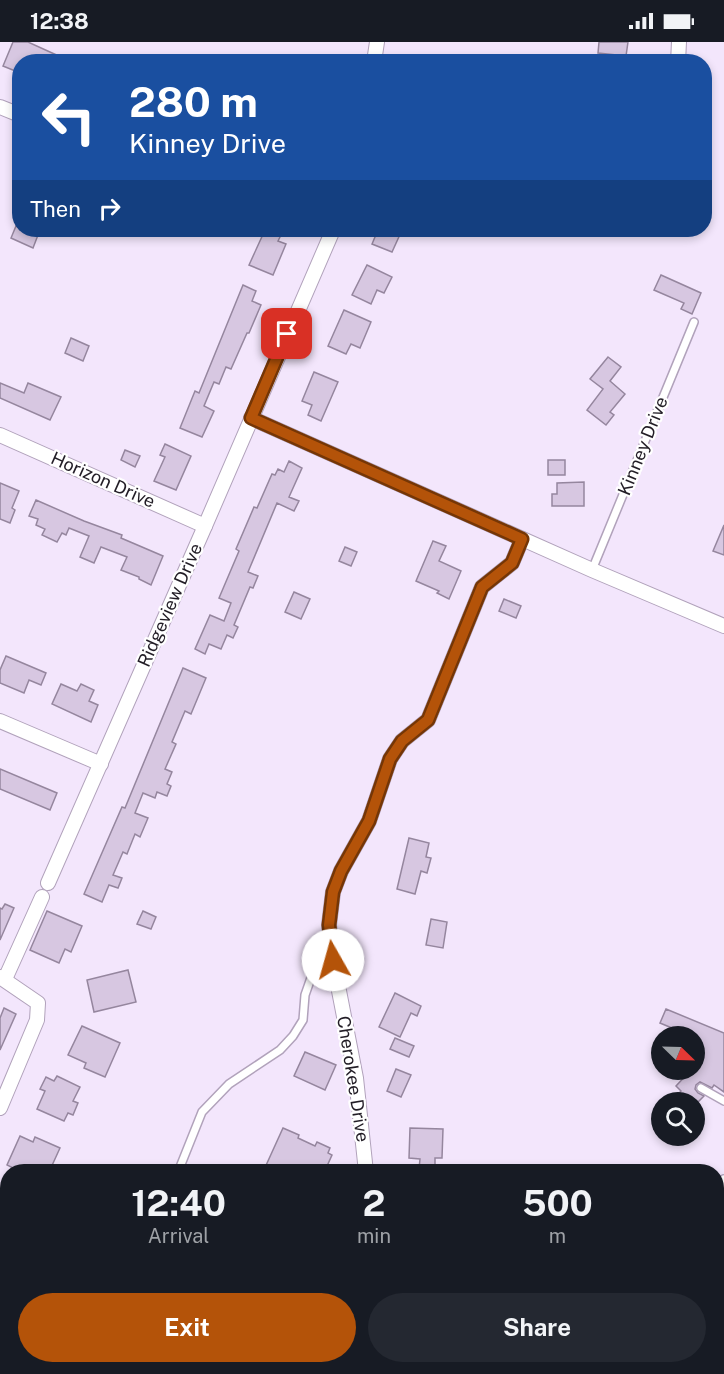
<!DOCTYPE html>
<style>
:root{--surface:#171b24;--page:#242831;--text:#f1f3f6;--muted:#9ea1a6;--accent:#b45309}
body{margin:0;font-family:"Public Sans",sans-serif;background:var(--page);color:var(--text);height:100vh;display:flex;flex-direction:column;font-size:22px;white-space:nowrap}
*{box-sizing:border-box;margin:0}
p{font-size:20px;color:var(--muted)}
.icon{flex:none;width:33px;height:33px;fill:none;stroke:currentColor;stroke-width:2;stroke-linecap:round;stroke-linejoin:round}
.map{position:relative;flex:1;overflow:hidden}
.details{position:absolute;left:0px;top:1122px;width:724px;height:210px;display:flex;flex-direction:column;background:var(--surface);border-radius:24px 24px 0 0;box-shadow:0 3px 9px #0003}
.details>*{flex:none}
.top-card{position:absolute;left:12px;top:12px;width:700px;height:183px;border-radius:24px;box-shadow:0 3px 9px #0003;background:#1a4fa0;color:#fff;overflow:hidden}
.needle{width:39px;rotate:113deg}
.controls{position:absolute;left:651px;top:984px;display:grid;gap:12px}
.controls a{display:grid;place-items:center;width:54px;height:54px;border-radius:50%;background:var(--surface);box-shadow:0 3px 9px #0003;font-size:30px}
.pin{position:absolute;display:grid;place-items:center;width:51px;height:51px;color:#fff;margin:-26px;border-radius:12px;box-shadow:0 3px 9px #0006}
.me{position:absolute;width:66px;margin:-33px;rotate:353deg;stroke-linejoin:round;filter:drop-shadow(0 0 4px #0008)}
.turn{display:flex;align-items:center;gap:21px;height:126px;padding:0 18px;font-size:27px}
.turn .icon{width:78px;height:78px;stroke-width:2.5}
.turn b{display:block;font-size:42px;line-height:51px}
.then{display:flex;align-items:center;height:57px;padding:0 18px;background:#0003;gap:12px;font-size:22px}
.eta{display:flex;justify-content:space-evenly;align-items:center;height:102px;text-align:center}
.eta b{font-size:36px;font-weight:700;line-height:42px}
.cta{display:flex;gap:12px;margin-top:auto;padding:12px 18px}
.cta a{flex:1;height:69px;border-radius:36px;background:var(--accent);color:#fff;font-size:24px;font-weight:700;line-height:69px;text-align:center}
.cta a+a{background:var(--page);color:var(--text)}
.status{display:flex;justify-content:space-between;align-items:center;height:42px;padding:0 30px;background:var(--surface);direction:ltr}
.status svg{height:16px;fill:currentColor}
.map>svg:first-child{display:block}
.building{fill:#d7c7e1;stroke:#95869e;stroke-width:1.5}
.lines{fill:none;stroke-linecap:round;stroke-linejoin:round}
.lane-casing{stroke:#b1a2bb;stroke-width:10}
.street-casing{stroke:#b1a2bb;stroke-width:16}
.lane{stroke:#fff;stroke-width:7}
.street{stroke:#fff;stroke-width:14}
.route-casing{stroke:#753606;stroke-width:15}
.route{stroke:#b45309;stroke-width:10}
.labels{text-anchor:middle;stroke-width:4.5;stroke-linejoin:round;paint-order:stroke}
.street-label{font-size:18px;fill:#221d26;stroke:#fff}
</style>
<div class="status"><b>12:38</b><svg viewBox="0 0 49 12"><path d="M0 12V9h3v3zM5 12V6h3v6zM10 12V3h3v9zM15 12V0h3v12zM26 1h20v11H26zM47 4h2v5h-2z"/></svg></div>
<div class="map">
<svg width="724" height="1332" viewBox="0 0 724 1332">
<rect width="100%" height="100%" fill="#f3e6fc"/>
<!-- building -->
<g class="building">
<path d="M13 0H28L72 20H20V31L3 24Z"/>
<path d="M599 0H628L626 14 598 11Z"/>
<path d="M16 184 20 186V188H24L38 193 33 206 11 196Z"/>
<path d="M265 188H274L282 191 278 199 286 202 273 233 249 223Z"/>
<path d="M378 188H402L392 210 372 202Z"/>
<path d="M367 223 392 235 384 251 377 248 371 262 352 253Z"/>
<path d="M661 233 701 251 692 272 681 267 684 261 654 248Z"/>
<path d="M243 243 256 249 252 259 261 263 249 291H247L231 327 226 325 219 342 214 340 204 364 214 369 202 395 180 386 195 349 199 351Z"/>
<path d="M344 268 371 280 360 306 351 302 346 312 328 304Z"/>
<path d="M71 296 89 304 83 319 65 311Z"/>
<path d="M608 315 621 325 610 339 625 352 610 370 614 373 606 383 587 368 603 347 590 337Z"/>
<path d="M314 330 338 340 321 379 308 373 312 363 302 359Z"/>
<path d="M0 341 24 351 28 341 61 355 50 378 0 356Z"/>
<path d="M165 402 191 414 176 448 154 439 165 415 160 413Z"/>
<path d="M125 408 140 414 135 425 121 418Z"/>
<rect x="548" y="418" width="17" height="15"/>
<path d="M289 419 302 426 289 455 299 459 294 469 277 461 248 530 258 534 253 546 250 545 234 583 238 585 233 596 227 593 221 607 209 602 205 612 195 607 210 573 224 579 231 561 219 556 239 509 236 507 254 465 257 466 272 432 275 433 278 427 284 430Z"/>
<path d="M584 440V464H552V452H557V441Z"/>
<path d="M0 441 19 449 12 466 15 468 10 481 0 477Z"/>
<path d="M36 458 84 479 122 493 121 496 163 514 151 543 139 537V535L121 528 127 515 101 505 94 521 80 515 89 494 69 486 66 493 62 491 57 500 42 493 45 487 36 483 38 477 29 474Z"/>
<path d="M724 483V513L713 509Z"/>
<path d="M433 499 446 504 439 519 461 529 449 557 437 551 439 549 416 539Z"/>
<path d="M345 505 357 510 351 524 339 519Z"/>
<path d="M294 550 310 557 301 577 285 570Z"/>
<path d="M504 557 521 564 516 576 499 569Z"/>
<path d="M6 614 46 631 41 643 29 638 24 651 0 641V628Z"/>
<path d="M183 626 206 636 191 672 185 669 172 700 176 702 165 727 172 730 167 742 171 744 167 754 157 750 155 756 143 751 135 771 148 776 140 795 135 792 127 812 123 810 113 833 122 836 118 846 109 843 102 860 84 852 122 765 125 766Z"/>
<path d="M61 642 77 649 81 642 94 648 89 659 98 663 91 680 52 662Z"/>
<path d="M0 727 57 751 50 768 0 747Z"/>
<path d="M409 796 429 801 426 815 431 816 427 831 421 829 415 852 397 847Z"/>
<path d="M5 862 14 866 0 898V866L2 867Z"/>
<path d="M47 869 82 884 71 910 65 907 59 921 30 908Z"/>
<path d="M143 869 156 875 151 887 137 882Z"/>
<path d="M431 877 447 880 443 906 426 903Z"/>
<path d="M128 928 136 960 94 970 87 938Z"/>
<path d="M395 951 421 964 417 974 411 971 400 995 379 985Z"/>
<path d="M4 966 16 972 0 1008V976Z"/>
<path d="M666 967 724 991V1050L714 1043 712 1046 700 1040 696 1043 695 1047 698 1051 704 1054 695 1063 694 1060 688 1056 684 1060H671L681 1049 676 1044 691 1028H694V1008L701 998 660 981Z"/>
<path d="M82 984 120 1001 105 1035 84 1026 86 1021 68 1013Z"/>
<path d="M395 996 414 1004 409 1015 390 1007Z"/>
<path d="M305 1010 336 1023 325 1048 294 1034Z"/>
<path d="M396 1027 411 1033 401 1055 387 1049Z"/>
<path d="M57 1034 80 1045 73 1059 78 1061 73 1073 68 1071 64 1079 37 1067 45 1049 40 1047 46 1035 54 1039Z"/>
<path d="M283 1086 299 1093 298 1096 315 1104 317 1100 330 1106 328 1111 332 1113 327 1124H325L323 1130H263Z"/>
<path d="M410 1086 443 1087 442 1116H435V1127H419L420 1117 409 1116Z"/>
<path d="M20 1094 33 1100 35 1095 60 1106 49 1130H21L7 1123Z"/>
</g>
<g class="lines">
<!-- lane casing -->
<g class="lane-casing">
<g id="lane">
<path d="M592 528 694 280"/>
<path d="M701 1046 724 1059"/>
<path d="M178 1130 202 1070 229 1042 280 1008 293 994 303 978 305 953 312 933 319 924 333 918"/>
<path d="M724 1137 721 1144 724 1152"/>
<path d="M104 1332 105 1324"/>
</g>
</g>
<!-- street casing -->
<g class="street-casing">
<g id="street">
<path d="M374 20 377 0"/>
<path d="M678 20 679 0"/>
<path d="M0 65 20 73"/>
<path d="M251 376 592 528 724 584"/>
<path d="M0 393 205 484"/>
<path d="M0 679 101 722"/>
<path d="M48 841 205 484 333 188"/>
<path d="M0 935 38 961 37 978 0 1066"/>
<path d="M5 937 42 855"/>
<path d="M366 1130 356 1036 333 918 329 883 333 850 341 829 369 779 390 717 402 699 428 678 482 545 512 521 522 497"/>
<path d="M377 1324V1332"/>
</g>
</g>
<!-- lane -->
<use href="#lane" class="lane"/>
<!-- street -->
<use href="#street" class="street"/>
</g>
<g class="lines">
<!-- route casing -->
<g class="route-casing">
<path id="route" d="M287 292 251 376 522 497 512 521 482 545 428 678 402 699 390 717 369 779 341 829 333 850 329 883 333 918"/>
</g>
<!-- route -->
<use href="#route" class="route"/>
</g>
<g class="labels">
<!-- street labels -->
<g class="street-label">
<text transform="translate(643 404) rotate(-68)" y="6">Kinney Drive</text>
<text transform="translate(103 438) rotate(24)" y="6">Horizon Drive</text>
<text transform="translate(170 563) rotate(-66)" y="6">Ridgeview Drive</text>
<text transform="translate(353 1037) rotate(81)" y="6">Cherokee Drive</text>
</g>
</g>
</svg>
<div class="controls">
<a><svg class="needle" viewBox="-14 -14 28 28"><path d="M0-13l5 13h-10z" fill="#e53935"/><path d="M0 13l5-13h-10z" fill="#9ea1a6"/></svg></a>
<a><svg class="icon" aria-label="search" viewBox="0 0 24 24"><circle cx="10" cy="10" r="6"/><path d="M15 15l6 6"/></svg></a>
</div>
<div class="pin" style="left:287px;top:292px;background:#d93025"><svg class="icon" aria-label="arrive" viewBox="0 0 24 24"><path d="M6 21V4h12l-3 4 3 4H6"/></svg></div>
<svg class="me" style="left:333px;top:918px" viewBox="-20 -20 40 40"><circle r="19" fill="#fff"/><path d="M0-13L10 11 0 6-10 11z" fill="#b45309"/></svg>
<div class="top-card">
<div class="turn"><svg class="icon" aria-label="left" viewBox="0 0 24 24"><path d="M17 20v-9H6M10 6l-5 5 5 5"/></svg><div><b>280 m</b>Kinney Drive</div></div>
<div class="then">Then<svg class="icon" aria-label="right" viewBox="0 0 24 24"><path d="M7 20v-9h11M14 6l5 5-5 5"/></svg></div>
</div>
<section class="details">
<div class="eta">
<div><b>12:40</b><p>Arrival</p></div>
<div><b>2</b><p>min</p></div>
<div><b>500</b><p>m</p></div>
</div>
<div class="cta"><a>Exit</a><a>Share</a></div>
</section>
</div>
